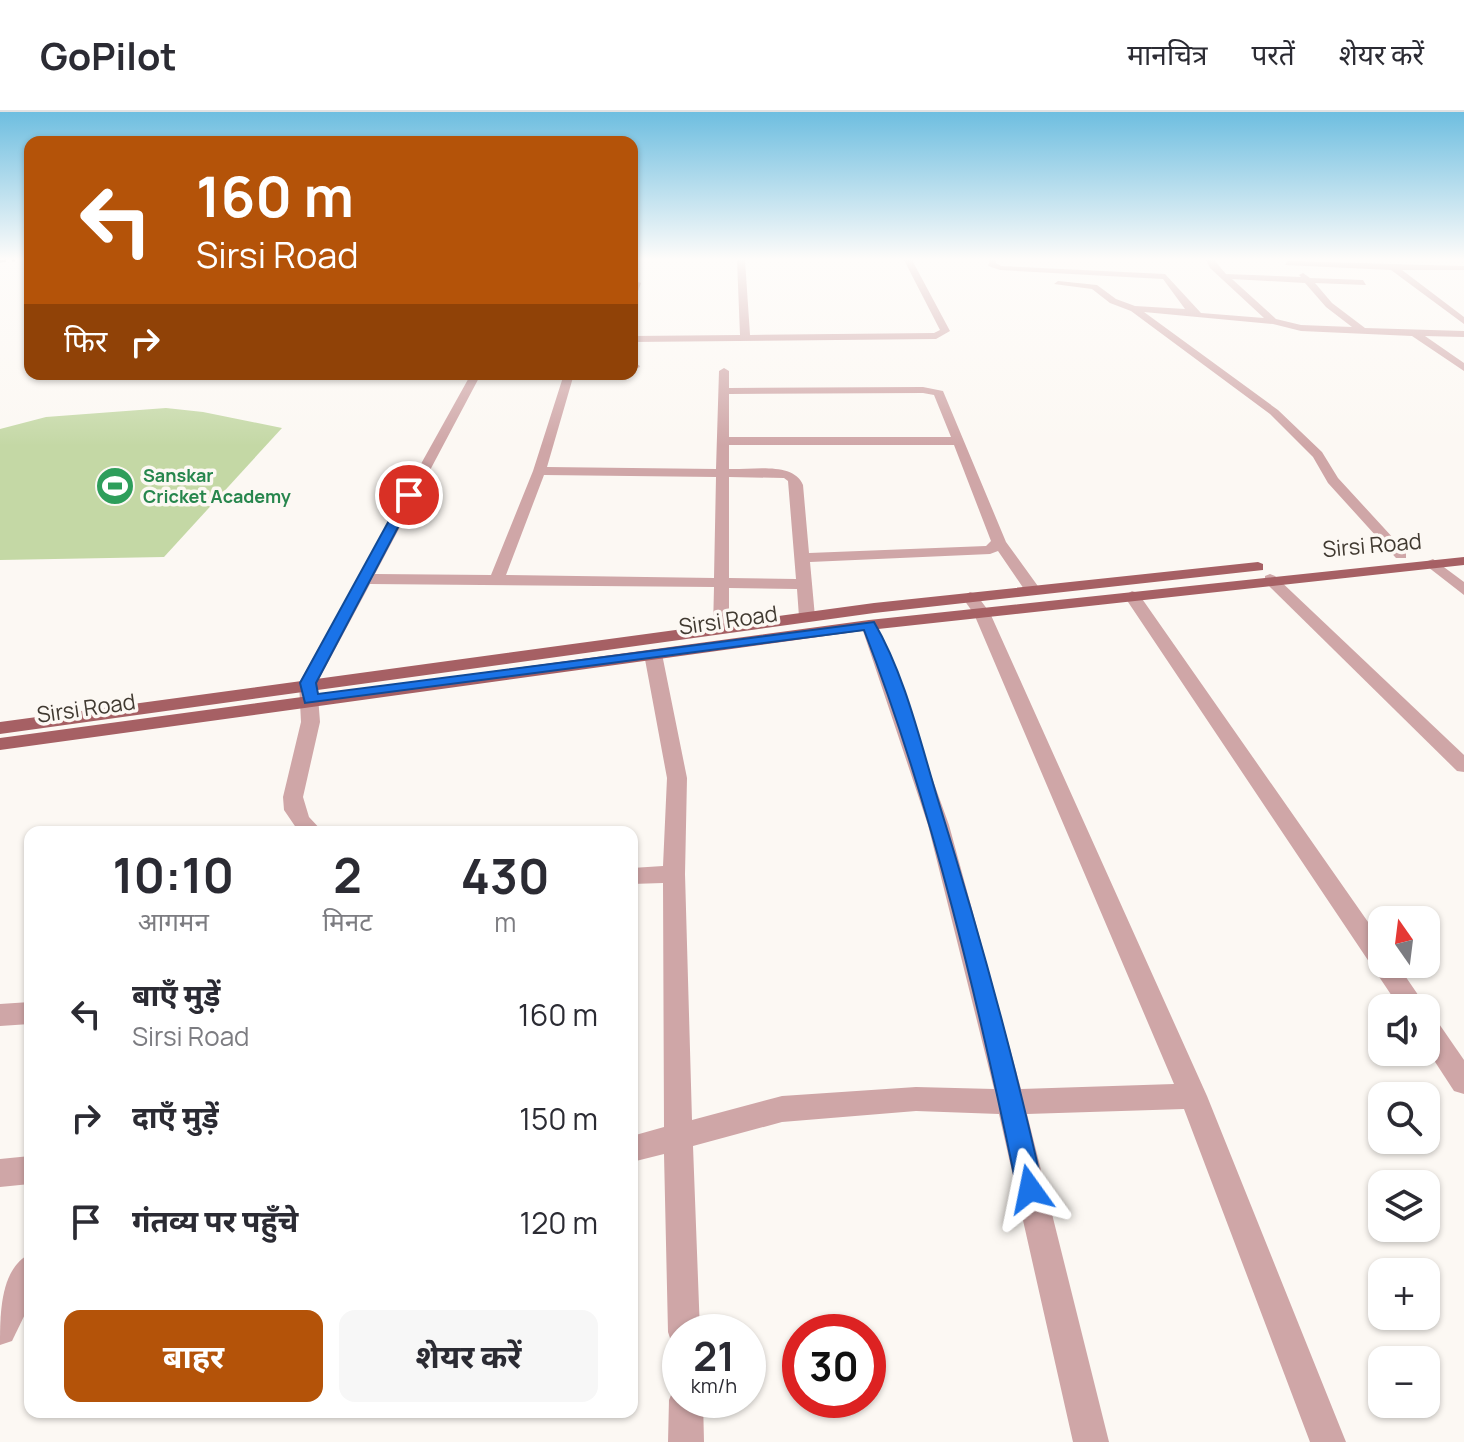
<!DOCTYPE html>
<html lang="hi">
<meta charset="utf-8">
<style>
:root{--surface:#fff;--page:#f7f7f7;--text:#2b2b33;--muted:#7c7c81;--line:#e1e1e2;--accent:#b45309}
body{margin:0;font-family:Manrope,"Noto Sans Devanagari",sans-serif;background:var(--page);color:var(--text);height:100vh;display:flex;flex-direction:column;font-size:30px;white-space:nowrap}
*{box-sizing:border-box;margin:0}
p{font-size:26px;color:var(--muted)}
.icon{flex:none;width:44px;height:44px;fill:none;stroke:currentColor;stroke-width:2;stroke-linecap:round;stroke-linejoin:round}
.map{position:relative;flex:1;overflow:hidden}
.side{position:absolute;left:24px;top:714px;width:614px;height:592px;display:flex;flex-direction:column;background:var(--surface);border-radius:16px;box-shadow:0 2px 6px #0004}
.side>*{flex:none}
.banner{position:absolute;left:24px;top:24px;width:614px;height:244px;border-radius:16px;box-shadow:0 2px 6px #0004;background:#b45309;color:#fff;overflow:hidden}
.needle{width:52px;rotate:346deg}
.controls{position:absolute;left:1368px;top:794px;display:grid;gap:16px}
.controls a{display:grid;place-items:center;width:72px;height:72px;border-radius:16px;background:var(--surface);box-shadow:0 2px 6px #0004;font-size:40px}
.speed{position:absolute;left:662px;top:1202px;display:flex;gap:16px;font-size:40px;font-weight:700;text-align:center}
.speed>*{display:grid;place-content:center;width:104px;height:104px;border-radius:50%;background:var(--surface);box-shadow:0 2px 6px #0004;line-height:1}
.speed small{font-size:20px;font-weight:400}
.speed .limit{border:12px solid #d22;background:#fff;color:#111}
.pin{position:absolute;display:grid;place-items:center;width:68px;height:68px;color:#fff;margin:-34px;border:4px solid #fff;border-radius:50%;box-shadow:0 2px 8px #0007}
.me{position:absolute;width:88px;margin:-44px;rotate:348deg;stroke-linejoin:round;filter:drop-shadow(0 0 6px #0008)}
.turn{display:flex;align-items:center;gap:28px;height:168px;padding:0 40px;font-size:36px}
.turn .icon{width:104px;height:104px;stroke-width:2.5}
.turn b{display:block;font-size:56px;line-height:68px}
.then{display:flex;align-items:center;height:76px;padding:0 40px;background:#0003;gap:16px;font-size:30px}
.eta{display:flex;justify-content:space-evenly;align-items:center;height:136px;text-align:center}
.eta b{font-size:48px;font-weight:700;line-height:56px}
.action{display:flex;gap:16px;margin-top:auto;padding:16px 40px}
.action a{flex:1;height:92px;border-radius:16px;background:var(--accent);color:#fff;font-size:32px;font-weight:700;line-height:92px;text-align:center}
.action a+a{background:var(--page);color:var(--text)}
ul{padding:0;list-style:none}
li{display:flex;align-items:center;gap:24px;height:104px;padding:0 40px}
li div{flex:1}
li b{display:block;font-size:30px}
li em{font-style:normal}
header{display:flex;align-items:center;gap:48px;box-sizing:border-box;height:112px;padding:0 40px;background:var(--surface);border-bottom:2px solid var(--line)}
header strong{font-size:38px}
nav{display:flex;gap:44px;margin-inline-start:auto;font-size:28px}
.map>svg:first-child{display:block}
.green{fill:#c4d8a5}
.lines{fill:none;stroke-linecap:round;stroke-linejoin:round}
.minor{fill:#cfa6a7;fill-rule:evenodd}
.major{fill:#a66064;fill-rule:evenodd}
.rail{stroke:#706a62;stroke-width:3;stroke-dasharray:6 6;stroke-linecap:butt}
.route{fill:#1a73e8;stroke:#114b97;stroke-width:2}
.labels{text-anchor:middle;stroke-width:7;stroke-linejoin:round;paint-order:stroke}
.far-leisure-label{font-size:18px;font-weight:bold;fill:#27864d;stroke:#fcf8f3;text-anchor:start}
.street-label{font-size:22px;fill:#403930;stroke:#fcf8f3}
</style>
<header>
<strong>GoPilot</strong>
<nav><a>मानचित्र</a><a>परतें</a><a>शेयर करें</a></nav>
</header>
<div class="map">
<svg width="1464" height="1330" viewBox="0 0 1464 1330">
<rect width="100%" height="100%" fill="#fcf8f3"/>
<!-- green -->
<path class="green" d="M166 296 203 300 282 316 164 445 0 448V317L46 305Z"/>
<g class="lines">
<!-- minor -->
<g class="minor">
<path d="M737 148H745L750 223 934 221 940 218 904 148H912L950 219 936 227 632 230V224L740 223Z"/>
<path d="M990 148H996V151L1001 154 1165 162 1201 201 1264 206 1210 156 1206 148H1214L1226 162 1301 165 1299 163 1303 161 1310 166 1363 168 1366 173 1315 171 1332 191 1365 216 1464 219V225L1425 224 1464 251V259L1412 224 1301 219 1273 212 1144 200 1278 298 1322 340 1338 366 1406 440V446H1396L1328 371 1313 345 1270 302 1131 199 1110 191 1092 177 1054 172 1058 169 1097 173 1116 187 1135 194 1185 197 1163 167 1000 158 988 154ZM1232 167 1305 171 1326 195 1352 215 1301 213 1276 207Z"/>
<path d="M1288 149 1464 154V158H1402L1464 205V212L1391 158 1285 153Z"/>
<path d="M632 168 641 171 636 185 632 188Z"/>
<path d="M632 252 639 253 640 255 632 258Z"/>
<path d="M724 256 729 259V276L923 275 943 279 1006 430 1040 477 1038 480H1026L998 439 990 442 810 450 815 505 813 508 807 510 799 505 797 477 729 476V517L721 522 713 517 714 475 370 472 317 571 320 610 303 685 309 705 323 720H299L284 698 283 685 301 610 299 571 471 262H481L375 462 491 463 533 359 564 262H574L547 355 716 357 719 259ZM923 281 934 283 951 325H729V282ZM729 333H954L991 429 986 434 809 441 803 373C794 349 750 358 729 357ZM544 363 716 365 714 466 506 463ZM729 365 784 366 788 369 796 467 729 466Z"/>
<path d="M1433 447 1464 470V483L1428 455V449Z"/>
<path d="M1270 462 1275 464 1464 643V660L1457 659 1265 470V464Z"/>
<path d="M1132 479 1138 481 1382 830V852H1397L1427 896 1426 897 1400 896 1124 484Z"/>
<path d="M970 480 976 482 990 501 1207 984 1346 1330H1310L1184 997 1027 1002 1109 1330H1073L999 1002 916 999 782 1010 693 1034 700 1220H680V1235L672 1232 668 1220 664 1042 632 1050V1024L664 1015 663 771 632 772V756L663 754 667 666 644 542 647 538H659L662 542 687 666 685 762 692 1008 782 984 916 975 994 977 928 713 861 513 869 508 877 513 949 713 1021 977 1174 972 974 502 962 485Z"/>
<path d="M30 890V912L0 914V892Z"/>
<path d="M1426 903 1435 906 1464 948V982L1454 979 1426 936Z"/>
<path d="M30 1044V1072L0 1075V1047Z"/>
<path d="M30 1142V1192L12 1229 0 1233C0 1203 0 1156 30 1142Z"/>
<path d="M680 1273V1288H703L704 1330H668L669 1288 674 1276Z"/>
</g>
<!-- major -->
<g class="major">
<path d="M1464 445V453L869 518 0 638V626L869 508Z"/>
<path d="M1258 450 1263 452V458L874 501 0 622V610L874 491Z"/>
</g>
<!-- rail -->
<path class="rail" d="M0 149 15 148"/>
</g>
<!-- sky -->
<linearGradient id="sky" x2="0" y2="1"><stop stop-color="#6ebee0"/><stop offset="0.44" stop-color="#fefcfa"/><stop offset="1" stop-color="#fefcfa" stop-opacity="0"/></linearGradient>
<rect width="1464" height="334" fill="url(#sky)"/>
<!-- route -->
<path class="route" d="M409 380 415 383 316 571 318 582 874 510C905 563 920 629 938 688 978 816 1014 945 1043 1077L1040 1086 1030 1090 1020 1086 1017 1077C979 892 932 694 864 518L305 591 300 571 403 383Z"/>
<!-- icons -->
<defs>
<g id="stadium-disc" transform="scale(2)"><circle r="9.5" fill="#2e9e5b" stroke="#fcf8f3"/><path d="M0-5a6.5 5 0 1 0 0 10a6.5 5 0 1 0 0-10ZM-3.5-1.8h7v3.6h-7Z" fill="#fff"/></g>
</defs>
<g fill-rule="evenodd">
<use href="#stadium-disc" x="115" y="374"/>
</g>
<g class="labels">
<!-- far-leisure labels -->
<g class="far-leisure-label">
<text x="143" y="370">Sanskar<tspan x="143" dy="21">Cricket Academy</tspan></text>
</g>
<!-- street labels -->
<g class="street-label">
<text transform="translate(1372 433) rotate(-5)" y="8">Sirsi Road</text>
<text transform="translate(728 508) rotate(-8)" y="8">Sirsi Road</text>
<text transform="translate(86 596) rotate(-8)" y="8">Sirsi Road</text>
</g>
</g>
</svg>
<div class="controls">
<a><svg class="needle" viewBox="-14 -14 28 28"><path d="M0-13l5 13h-10z" fill="#e53935"/><path d="M0 13l5-13h-10z" fill="#7c7c81"/></svg></a>
<a><svg class="icon" aria-label="sound" viewBox="0 0 24 24"><path d="M4 9h4l5-4v14l-5-4H4zM17 9q2 3 0 6"/></svg></a>
<a><svg class="icon" aria-label="search" viewBox="0 0 24 24"><circle cx="10" cy="10" r="6"/><path d="M15 15l6 6"/></svg></a>
<a><svg class="icon" aria-label="layers" viewBox="0 0 24 24"><path d="M12 4l9 5-9 5-9-5zM3 14l9 5 9-5"/></svg></a>
<a>+</a>
<a>−</a>
</div>
<div class="speed"><div>21<small>km/h</small></div><div class="limit">30</div></div>
<div class="pin" style="left:409px;top:383px;background:#d93025"><svg class="icon" aria-label="arrive" viewBox="0 0 24 24"><path d="M6 21V4h12l-3 4 3 4H6"/></svg></div>
<svg class="me" style="left:1030px;top:1077px" viewBox="-20 -20 40 40"><path d="M0-17L14 15 0 8-14 15z" fill="#1a73e8" stroke="#fff" stroke-width="4"/></svg>
<div class="banner">
<div class="turn"><svg class="icon" aria-label="left" viewBox="0 0 24 24"><path d="M17 20v-9H6M10 6l-5 5 5 5"/></svg><div><b>160 m</b>Sirsi Road</div></div>
<div class="then">फिर<svg class="icon" aria-label="right" viewBox="0 0 24 24"><path d="M7 20v-9h11M14 6l5 5-5 5"/></svg></div>
</div>
<section class="side">
<div class="eta">
<div><b>10:10</b><p>आगमन</p></div>
<div><b>2</b><p>मिनट</p></div>
<div><b>430</b><p>m</p></div>
</div>
<ul>
<li><svg class="icon" aria-label="left" viewBox="0 0 24 24"><path d="M17 20v-9H6M10 6l-5 5 5 5"/></svg><div><b>बाएँ मुड़ें</b><p>Sirsi Road</p></div><em>160 m</em></li>
<li><svg class="icon" aria-label="right" viewBox="0 0 24 24"><path d="M7 20v-9h11M14 6l5 5-5 5"/></svg><div><b>दाएँ मुड़ें</b></div><em>150 m</em></li>
<li><svg class="icon" aria-label="arrive" viewBox="0 0 24 24"><path d="M6 21V4h12l-3 4 3 4H6"/></svg><div><b>गंतव्य पर पहुँचे</b></div><em>120 m</em></li>
</ul>
<div class="action"><a>बाहर</a><a>शेयर करें</a></div>
</section>
</div>
